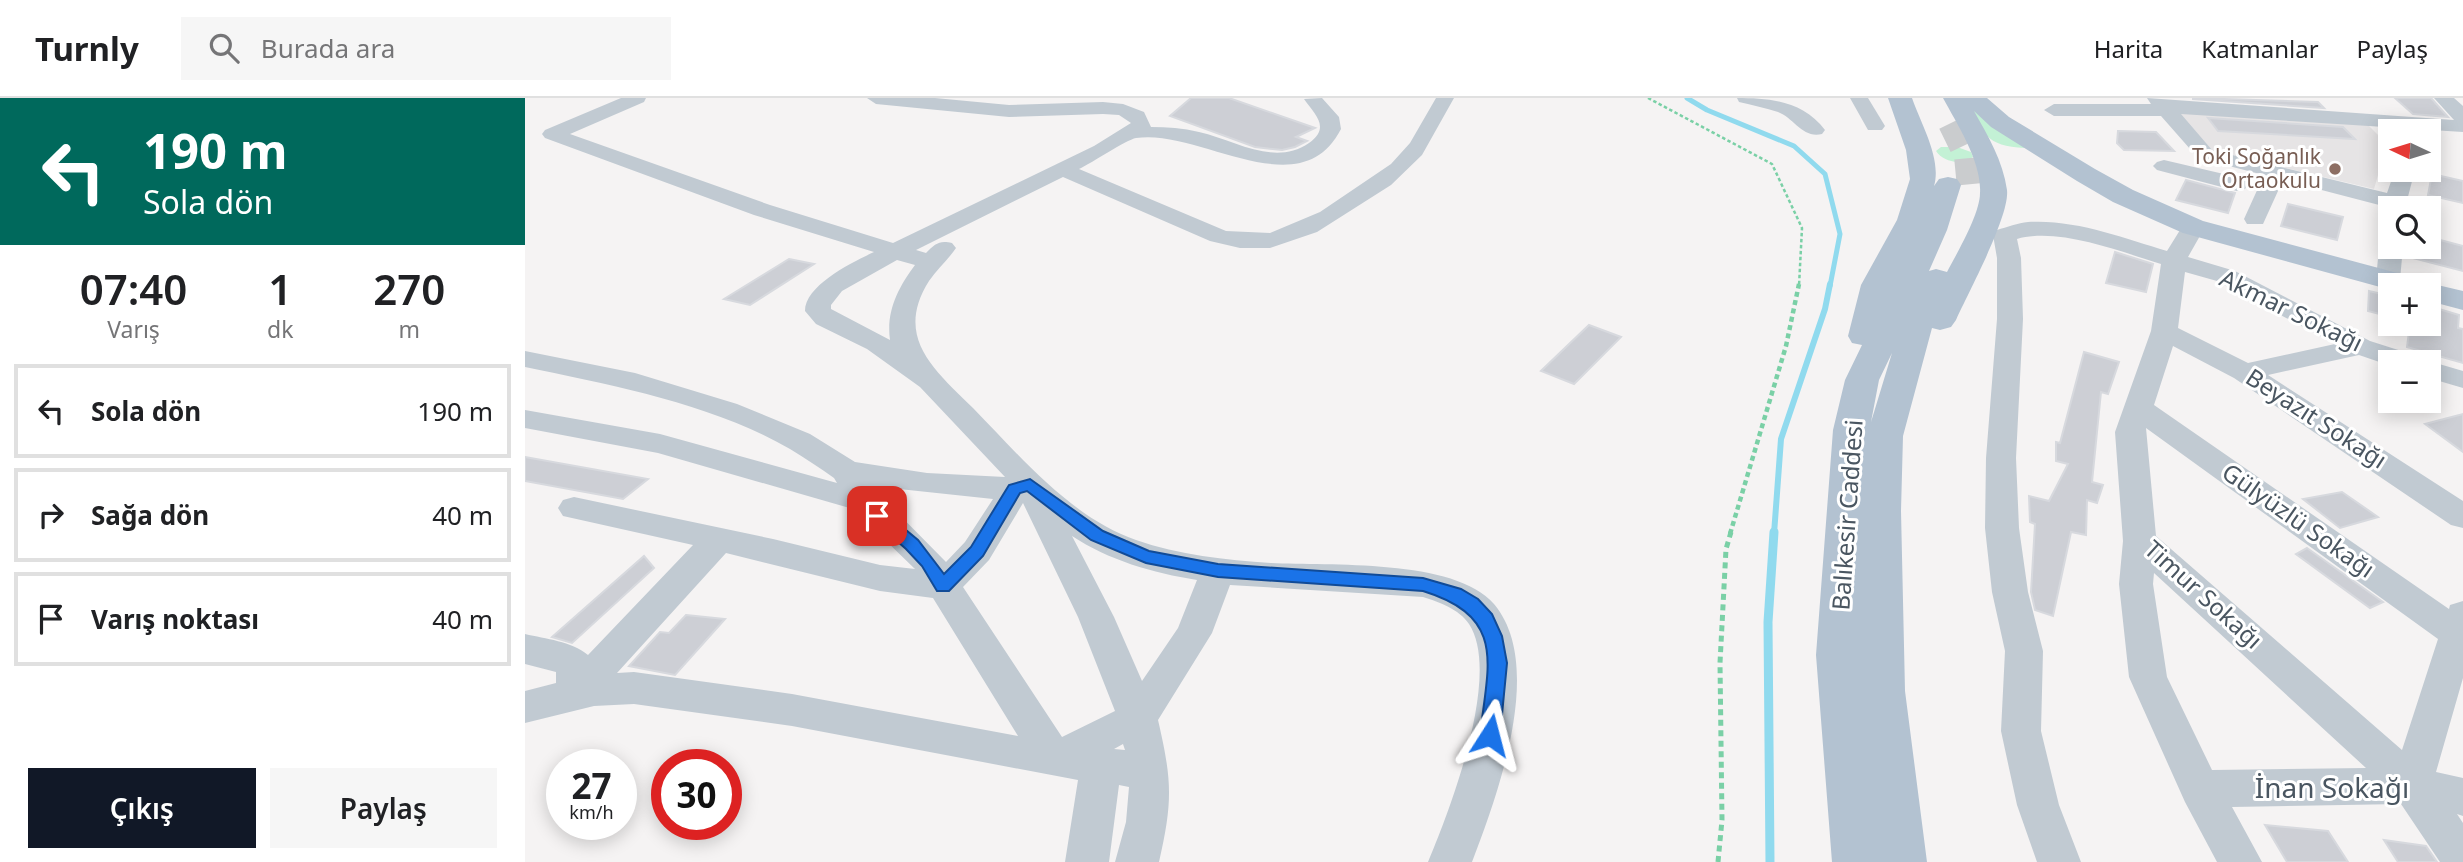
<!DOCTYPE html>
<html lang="tr">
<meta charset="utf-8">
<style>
:root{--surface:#fff;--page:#f6f6f6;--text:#202124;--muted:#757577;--line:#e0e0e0;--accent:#111827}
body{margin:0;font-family:"Noto Sans",sans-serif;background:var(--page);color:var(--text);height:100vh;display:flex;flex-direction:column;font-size:26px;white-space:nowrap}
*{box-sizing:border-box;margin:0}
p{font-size:23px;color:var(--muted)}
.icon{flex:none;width:38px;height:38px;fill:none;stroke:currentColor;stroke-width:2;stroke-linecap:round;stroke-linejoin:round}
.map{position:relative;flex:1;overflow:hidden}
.drawer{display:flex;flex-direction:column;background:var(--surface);width:525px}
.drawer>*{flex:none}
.hud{background:#00695c;color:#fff;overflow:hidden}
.needle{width:46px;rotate:274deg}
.fabs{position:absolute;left:1853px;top:21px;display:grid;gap:14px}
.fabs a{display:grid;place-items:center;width:63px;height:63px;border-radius:0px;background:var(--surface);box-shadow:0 4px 18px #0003;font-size:35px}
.speed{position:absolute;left:21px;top:651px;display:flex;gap:14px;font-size:35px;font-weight:700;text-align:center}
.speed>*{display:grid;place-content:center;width:91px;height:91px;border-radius:50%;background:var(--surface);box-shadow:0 4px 18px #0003;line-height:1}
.speed small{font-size:18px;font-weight:400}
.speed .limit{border:10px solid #d22;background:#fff;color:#111}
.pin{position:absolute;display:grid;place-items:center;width:60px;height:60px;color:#fff;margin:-30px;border-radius:14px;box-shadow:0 4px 10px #0006}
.me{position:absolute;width:77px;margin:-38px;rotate:9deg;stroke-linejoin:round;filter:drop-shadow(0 0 5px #0008)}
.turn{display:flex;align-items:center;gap:24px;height:147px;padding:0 28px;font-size:32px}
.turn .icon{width:91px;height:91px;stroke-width:2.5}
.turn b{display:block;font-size:49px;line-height:60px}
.eta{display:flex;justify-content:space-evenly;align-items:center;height:119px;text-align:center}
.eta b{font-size:42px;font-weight:600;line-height:49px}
.cta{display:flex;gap:14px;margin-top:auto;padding:14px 28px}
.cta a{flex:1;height:80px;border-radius:0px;background:var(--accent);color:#fff;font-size:28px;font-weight:600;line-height:80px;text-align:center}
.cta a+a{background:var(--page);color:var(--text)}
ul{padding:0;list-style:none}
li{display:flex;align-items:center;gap:21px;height:94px;margin:0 14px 10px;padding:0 14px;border:4px solid var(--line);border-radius:0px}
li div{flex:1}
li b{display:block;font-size:26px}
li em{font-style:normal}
header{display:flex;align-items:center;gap:42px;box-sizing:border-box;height:98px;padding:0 35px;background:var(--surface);border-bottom:2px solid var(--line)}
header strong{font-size:33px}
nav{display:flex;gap:38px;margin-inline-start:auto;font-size:24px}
.search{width:490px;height:63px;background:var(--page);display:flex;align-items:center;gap:18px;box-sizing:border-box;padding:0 24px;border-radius:0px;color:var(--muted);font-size:26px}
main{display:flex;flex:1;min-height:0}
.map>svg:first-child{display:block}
.education{fill:#e6e4e5}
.green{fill:#c3f1d5}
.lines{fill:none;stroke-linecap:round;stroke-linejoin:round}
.stream-far2{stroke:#90daee;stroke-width:5}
.stream-far1{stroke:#90daee;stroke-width:6}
.stream{stroke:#90daee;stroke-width:9}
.building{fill:#cdcfd5;stroke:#d7d9de;stroke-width:2}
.major-tunnel{stroke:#caccce;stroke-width:26;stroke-dasharray:26 13;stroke-linecap:butt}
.path-far2{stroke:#7ad0a6;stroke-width:2.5;stroke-dasharray:3.5 2.5;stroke-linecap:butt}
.path-far1{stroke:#7ad0a6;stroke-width:4.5;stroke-dasharray:5 3.5;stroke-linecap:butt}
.path{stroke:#7ad0a6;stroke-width:5;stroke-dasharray:6 4.5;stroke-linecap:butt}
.minor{fill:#c1cad2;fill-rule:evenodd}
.major{fill:#b3c2d1;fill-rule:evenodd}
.route{fill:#1a73e8;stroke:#114b97;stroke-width:2}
.education-dot{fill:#8d6e63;stroke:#fff;stroke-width:2.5}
.labels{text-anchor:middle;stroke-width:6;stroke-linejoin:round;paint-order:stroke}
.far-education-label{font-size:21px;fill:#785e54;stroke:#fff;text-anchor:end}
.street-label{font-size:24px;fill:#4a5661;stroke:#fff}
.near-street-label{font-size:28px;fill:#4a5661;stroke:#fff}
</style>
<header>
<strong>Turnly</strong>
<div class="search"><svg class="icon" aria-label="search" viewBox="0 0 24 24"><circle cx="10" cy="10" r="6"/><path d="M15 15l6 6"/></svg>Burada ara</div>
<nav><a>Harita</a><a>Katmanlar</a><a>Paylaş</a></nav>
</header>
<main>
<section class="drawer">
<div class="hud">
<div class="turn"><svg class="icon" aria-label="left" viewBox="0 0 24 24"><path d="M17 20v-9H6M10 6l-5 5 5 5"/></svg><div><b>190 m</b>Sola dön</div></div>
</div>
<div class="eta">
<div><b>07:40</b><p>Varış</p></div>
<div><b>1</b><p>dk</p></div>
<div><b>270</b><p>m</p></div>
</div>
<ul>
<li><svg class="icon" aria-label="left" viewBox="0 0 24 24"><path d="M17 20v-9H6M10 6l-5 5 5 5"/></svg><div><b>Sola dön</b></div><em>190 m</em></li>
<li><svg class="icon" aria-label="right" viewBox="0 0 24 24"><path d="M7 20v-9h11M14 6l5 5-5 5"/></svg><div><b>Sağa dön</b></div><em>40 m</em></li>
<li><svg class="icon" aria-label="arrive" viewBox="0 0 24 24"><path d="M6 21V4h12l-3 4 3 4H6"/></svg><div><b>Varış noktası</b></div><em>40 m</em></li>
</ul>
<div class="cta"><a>Çıkış</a><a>Paylaş</a></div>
</section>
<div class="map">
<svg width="1938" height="764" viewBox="0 0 1938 764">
<rect width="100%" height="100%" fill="#f5f3f3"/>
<!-- education -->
<path class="education" d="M1647 12 1839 23 1862 46 1849 91 1681 51Z"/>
<!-- green -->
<g class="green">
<path d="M1442 2 1500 50C1460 48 1459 36 1442 2Z"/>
<path d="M1416 49H1432L1446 54 1448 59C1437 67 1419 65 1411 53Z"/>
</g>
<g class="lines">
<!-- stream-far2 -->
<path class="stream-far2" d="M1162 0 1182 12 1269 48 1300 76 1315 136 1305 188"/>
<!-- stream-far1 -->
<path class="stream-far1" d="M1249 436 1256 341 1300 211 1305 186"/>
<!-- stream -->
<path class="stream" d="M1245 764 1243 524 1249 434"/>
</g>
<!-- building -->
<g class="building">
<path d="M666 0H704L790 30 771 39 782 43 770 49 757 52 730 49 645 18Z"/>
<path d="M1668 0 1793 4 1799 10 1668 1Z"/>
<path d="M1870 0H1906L1923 19 1888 16Z"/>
<path d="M1683 20 1818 29 1830 41 1693 33Z"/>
<path d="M1593 33 1631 34 1649 53 1599 52 1592 45Z"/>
<path d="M1907 76 1938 83V105L1903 97Z"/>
<path d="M1661 82 1710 95 1703 115 1651 102Z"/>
<path d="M1763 106 1818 119 1812 142 1756 128Z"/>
<path d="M1904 139 1938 148V173L1880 158V149H1904Z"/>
<path d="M1590 154 1628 166 1621 194 1581 185Z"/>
<path d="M264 161 289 166 225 207 199 201Z"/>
<path d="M1844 193 1866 198V219L1843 213Z"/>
<path d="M1904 208 1934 217 1933 230 1938 231V265L1882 249 1885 226H1904Z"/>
<path d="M1064 227 1096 239 1049 286 1016 273Z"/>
<path d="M1559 254 1594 264 1583 296 1576 294 1567 384 1578 387 1572 405 1562 402 1561 437 1546 434 1528 518 1510 512 1506 494 1510 426 1505 424 1504 398 1524 403 1543 366 1531 363V344L1535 345Z"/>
<path d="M1938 316V354L1900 326Z"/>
<path d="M0 359 123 381 98 401 0 383Z"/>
<path d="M1817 394 1853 419 1815 430 1778 401Z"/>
<path d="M1782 450 1858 504 1845 510 1771 456Z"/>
<path d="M119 458 129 470 47 545 27 539Z"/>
<path d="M161 517 200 521 150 577 104 568 135 534 144 535Z"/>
<path d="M1740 727 1803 733 1823 764H1762Z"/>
<path d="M1859 742 1901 748 1912 764H1873Z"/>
</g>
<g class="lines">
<!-- major-tunnel -->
<path class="major-tunnel" d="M1426 25 1442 58 1445 89"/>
<!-- path-far2 -->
<path class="path-far2" d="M1123 0 1247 66 1277 130 1274 188"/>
<!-- path-far1 -->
<path class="path-far1" d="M1205 436 1261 248 1274 186"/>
<!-- path -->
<path class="path" d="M1193 764 1197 722 1195 565 1201 451 1206 434"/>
<!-- minor -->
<g class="minor">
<path d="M96 0H121L119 4 45 36 245 107 368 145 569 48 606 25 594 17 578 16 484 19 351 6 342 0H410L484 7 578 4 598 6 619 14 626 29C642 29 658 30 674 34 710 42 749 69 784 45 806 29 790 17 779 1L797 0 814 19 816 31C775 111 675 30 611 40 601 42 567 65 554 71L701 133 745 135 795 114 866 66 885 45 911 0H929L897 57 866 87 792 134 745 150H715L685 143 538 79 391 152 401 155C410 146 414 142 427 145L431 150C423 162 412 171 404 183 368 240 411 273 448 310 495 358 545 419 611 442 654 457 700 462 746 465 803 468 930 460 969 506 1021 568 972 698 947 764H903C925 712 977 576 944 526 934 511 914 504 898 499L705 487 687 535 633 622C647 682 648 703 634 764H590L601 724 604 689 594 687 584 764H540L553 682 267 628 109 606 69 608 0 625V593L31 585V574L0 566V536C21 541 46 543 63 557L168 447 38 418 33 410 38 402 49 399 248 441 355 467 390 471 328 411 133 355 0 330V312L135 336 312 385 309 380C295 370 280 360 265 351 188 306 86 287 0 269V253L110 275 212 306 285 336 330 364 402 375 480 379 395 289 342 251 291 226 280 213C280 187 328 164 349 154L229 117 20 40 17 36 20 32ZM372 162 390 167C373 190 361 213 365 242L306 211V207L317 193ZM346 388 468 401 440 444 421 464ZM498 405 553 519 590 613 537 639 438 489 464 462ZM547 438C583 462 628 475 672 482L653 530 617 583 589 519ZM201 455 355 493 408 500 493 638 267 596 109 574 92 575ZM598 646 600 652 589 651Z"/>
<path d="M1212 0C1245 0 1278 3 1300 32L1297 36C1278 41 1269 20 1253 14 1241 10 1227 7 1214 4Z"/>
<path d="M1325 0H1343L1360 28 1357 32H1343Z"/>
<path d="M1622 0 1929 22 1909 0H1929L1938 8V34L1656 16 1687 52 1862 95 1870 72H1890L1880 110H1866V116L1861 115 1858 108 1673 60 1636 18H1529L1519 12 1529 6H1626Z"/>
<path d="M1639 62 1720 81 1723 86 1720 91 1712 93 1632 72 1628 68 1632 64Z"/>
<path d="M1742 86 1750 88 1753 93 1738 126H1722L1719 121 1734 88Z"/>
<path d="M1668 122 1676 124 1680 129 1663 159 1710 173 1845 243 1892 258 1896 264H1866V268L1834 257 1743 277 1938 403V430L1926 427 1709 280 1648 248 1629 307 1924 511 1925 507 1938 503V580L1911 674 1938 680V718L1932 716 1938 725V764H1915L1876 706 1707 709 1737 764H1692L1660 704 1604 579 1594 486 1598 443 1590 334 1626 233 1636 166C1596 154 1534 129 1492 141L1496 160 1498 221 1491 360 1494 430 1503 494 1518 553 1516 633 1534 707 1556 764H1512L1492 707 1476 633 1480 553 1467 494 1460 430 1461 360 1472 221V160L1468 137 1472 132C1482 129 1493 125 1503 124 1550 121 1599 140 1642 153L1660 124ZM1660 174 1692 183 1810 246 1723 265 1653 230ZM1621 330 1913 541 1877 652 1631 438ZM1629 475 1841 670 1687 672 1642 579 1628 486Z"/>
<path d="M1866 142V149H1878L1875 182 1872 187 1863 189 1854 187 1851 182 1854 149 1858 144Z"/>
<path d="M1904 263 1938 273V290L1904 280V264H1898Z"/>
</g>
<!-- major -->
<path class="major" d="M1363 0H1387C1396 26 1417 61 1409 88L1414 81 1423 79 1432 81 1436 87 1422 132 1404 173 1411 171 1422 174C1432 155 1455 116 1455 95 1457 64 1432 26 1418 0H1462L1484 19 1570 71 1608 92 1678 123 1891 180 1895 187 1904 185 1938 193V212L1904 203V187H1866V192L1658 135 1588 104 1552 83 1466 29 1449 13C1463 38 1478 63 1482 92 1485 118 1443 195 1431 222L1426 229 1415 232 1407 230 1378 338 1376 413 1380 593 1402 764H1307L1291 557 1308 332 1320 282 1337 247 1327 245 1323 238 1336 187 1372 122 1385 81 1381 52ZM1367 255 1346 324 1354 282Z"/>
</g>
<!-- route -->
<path class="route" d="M505 381 578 433 624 453 693 466 898 480 936 491 953 501 967 516 977 538 982 565 975 637 972 643 965 646 958 643 955 637C963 566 982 519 898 493L693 479 621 465 566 442 502 393 495 395 458 458 424 493H412L397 468 381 451 344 418 352 412 358 413 393 442 419 476 446 449 484 387Z"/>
<!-- markers -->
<circle class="education-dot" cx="1810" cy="71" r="7"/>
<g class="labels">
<!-- far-education labels -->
<g class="far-education-label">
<text x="1796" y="66">Toki Soğanlık<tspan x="1796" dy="24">Ortaokulu</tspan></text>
</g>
<!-- street labels -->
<g class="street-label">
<text transform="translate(1766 213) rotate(26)" y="8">Akmar Sokağı</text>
<text transform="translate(1791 321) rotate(33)" y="8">Beyazıt Sokağı</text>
<text transform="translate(1323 417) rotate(-86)" y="8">Balıkesir Caddesi</text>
<text transform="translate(1773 423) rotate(35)" y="8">Gülyüzlü Sokağı</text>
<text transform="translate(1678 497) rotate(42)" y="8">Timur Sokağı</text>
</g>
<!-- near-street labels -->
<g class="near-street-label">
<text x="1807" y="700">İnan Sokağı</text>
</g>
</g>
</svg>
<div class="fabs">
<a><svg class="needle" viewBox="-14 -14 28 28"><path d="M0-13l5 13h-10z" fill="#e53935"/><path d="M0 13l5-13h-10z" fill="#757577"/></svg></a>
<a><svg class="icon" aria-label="search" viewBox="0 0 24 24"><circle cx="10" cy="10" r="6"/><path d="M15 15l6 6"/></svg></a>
<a>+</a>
<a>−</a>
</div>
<div class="speed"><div>27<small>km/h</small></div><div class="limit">30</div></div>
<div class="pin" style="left:352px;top:418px;background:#d93025"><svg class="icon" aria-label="arrive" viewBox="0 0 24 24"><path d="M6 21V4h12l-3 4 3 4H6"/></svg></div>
<svg class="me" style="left:965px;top:637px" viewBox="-20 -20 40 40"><path d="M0-17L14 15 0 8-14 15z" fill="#1a73e8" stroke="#fff" stroke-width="4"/></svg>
</div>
</main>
